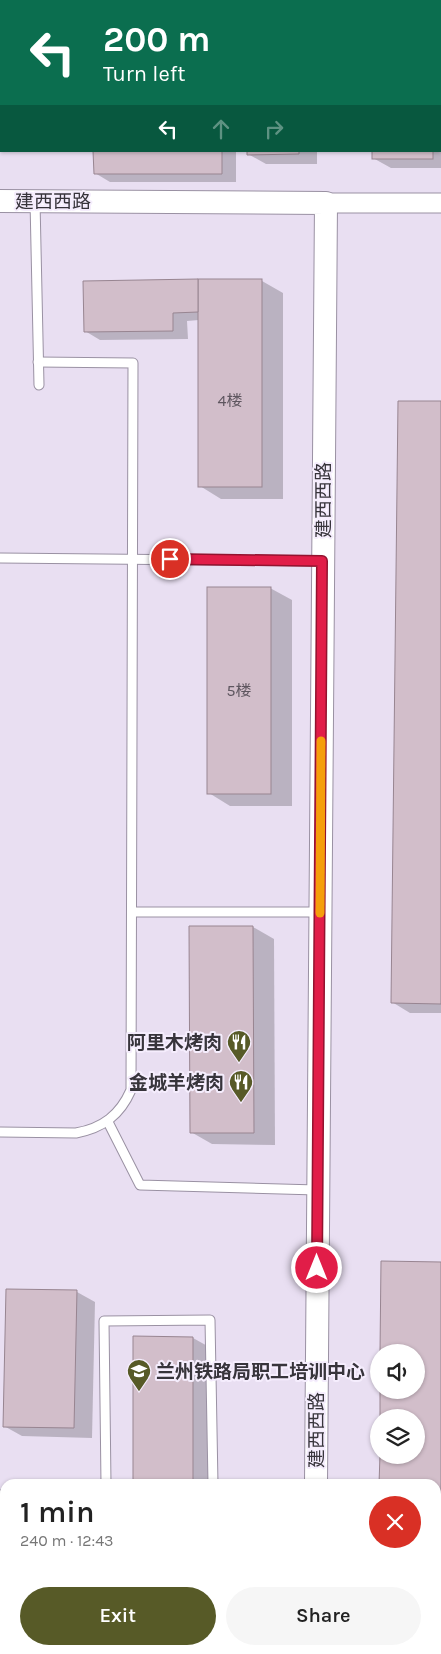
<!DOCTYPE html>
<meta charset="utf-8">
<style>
:root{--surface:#fff;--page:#f6f6f6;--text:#222;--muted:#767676;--accent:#575a27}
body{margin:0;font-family:Karla,"Noto Sans SC",sans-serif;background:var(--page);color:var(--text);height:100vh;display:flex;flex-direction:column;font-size:19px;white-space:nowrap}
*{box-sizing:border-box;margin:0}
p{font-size:16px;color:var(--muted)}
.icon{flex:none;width:28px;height:28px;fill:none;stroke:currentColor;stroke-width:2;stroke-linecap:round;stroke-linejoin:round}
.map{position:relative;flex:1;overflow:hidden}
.side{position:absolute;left:0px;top:1479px;width:441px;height:176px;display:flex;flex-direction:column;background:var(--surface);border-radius:15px 15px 0 0;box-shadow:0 1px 4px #0004}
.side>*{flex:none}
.guide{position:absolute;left:0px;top:0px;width:441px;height:152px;box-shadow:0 1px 4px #0004;background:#0b6e4f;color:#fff;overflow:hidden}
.tools{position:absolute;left:370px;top:1344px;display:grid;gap:10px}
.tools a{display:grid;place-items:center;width:55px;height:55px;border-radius:50%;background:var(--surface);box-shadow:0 1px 4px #0004;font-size:25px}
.pin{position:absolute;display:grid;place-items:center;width:42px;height:42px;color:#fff;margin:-21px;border:2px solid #fff;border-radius:50%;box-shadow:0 1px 5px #0007}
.me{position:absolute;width:55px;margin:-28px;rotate:0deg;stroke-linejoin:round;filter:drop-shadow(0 0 4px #0008)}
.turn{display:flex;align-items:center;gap:18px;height:105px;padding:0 20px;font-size:22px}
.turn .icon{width:65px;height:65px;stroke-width:2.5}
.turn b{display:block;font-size:35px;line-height:42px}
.lanes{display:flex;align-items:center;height:48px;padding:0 20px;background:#0003;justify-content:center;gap:25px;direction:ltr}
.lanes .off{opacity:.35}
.round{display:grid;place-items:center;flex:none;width:52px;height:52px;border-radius:26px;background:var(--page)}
.headline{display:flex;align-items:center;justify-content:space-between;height:85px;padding:0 20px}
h1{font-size:30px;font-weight:600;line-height:38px}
.primary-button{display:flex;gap:10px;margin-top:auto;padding:10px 20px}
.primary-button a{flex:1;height:58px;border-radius:30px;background:var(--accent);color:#fff;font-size:20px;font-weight:600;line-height:58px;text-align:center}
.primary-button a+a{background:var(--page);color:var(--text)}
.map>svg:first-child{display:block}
.shadow{fill:#0003}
.building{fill:#d2beca;stroke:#988591}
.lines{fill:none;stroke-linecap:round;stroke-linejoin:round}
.service-casing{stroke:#9a91a3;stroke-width:11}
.minor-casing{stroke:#9a91a3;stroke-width:21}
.tertiary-casing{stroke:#9a91a3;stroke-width:24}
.service{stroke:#fff;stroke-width:9}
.minor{stroke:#fff;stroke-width:19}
.tertiary{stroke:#fff;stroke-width:22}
.route-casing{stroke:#92132f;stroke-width:12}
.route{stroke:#e11d48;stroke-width:9}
.slow{stroke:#f59e0b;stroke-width:9}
.labels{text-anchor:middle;stroke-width:4;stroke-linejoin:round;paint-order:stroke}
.number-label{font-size:16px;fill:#5e565f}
.street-label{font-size:19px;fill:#37343b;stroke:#f5edfd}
.poi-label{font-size:19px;font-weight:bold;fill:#37343b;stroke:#f5edfd;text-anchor:end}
</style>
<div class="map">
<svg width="441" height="1654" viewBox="0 0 441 1654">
<rect width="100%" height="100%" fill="#e9dff2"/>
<!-- shadow -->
<g class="shadow">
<path d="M0 0 20 1H1L0 126Z"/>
<path d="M95 0H217L219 1H95Z"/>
<rect x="247" y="0" width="69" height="1"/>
<path d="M372 0H441V168H391L373 158V151H440V1Z"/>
<path d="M95 151H236V182H110L95 173Z"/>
<path d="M248 151H317V164H266L248 154Z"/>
<path d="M262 281 283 293V499H221L200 486 199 320 187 321 188 339 100 340 85 331Z"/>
<path d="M441 402V1013H410L392 1002Z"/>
<path d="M270 588 292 600V806H230L209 793Z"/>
<path d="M253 927 274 939 275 1145 212 1144 191 1132Z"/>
<path d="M382 1262 441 1263V1526H436V1484L381 1455H416V1418L381 1390H416V1352H381Z"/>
<path d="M77 1292 95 1302 92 1438 22 1436 4 1426Z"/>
<path d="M193 1338 211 1348V1484H134Z"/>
<rect x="20" y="1650" width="60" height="4"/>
</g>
<!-- building -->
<g class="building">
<path d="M0 0 2 1 0 116Z"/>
<rect x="94" y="0" width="123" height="1"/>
<rect x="246" y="0" width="52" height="1"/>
<rect x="371" y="0" width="61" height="1"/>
<path d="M93 151H222V174H94Z"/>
<path d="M247 151H299V154L247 155Z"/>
<rect x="372" y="151" width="61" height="8"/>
<rect x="198" y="279" width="64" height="208"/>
<path d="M198 279V312L173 313V331L84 332 83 281Z"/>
<path d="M398 401H441V1004L391 1003Z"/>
<rect x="207" y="587" width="64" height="207"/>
<path d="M189 926H253L254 1133H190Z"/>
<path d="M381 1261 441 1262V1517L436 1516V1484H379L380 1455H416V1418H380V1390H416V1352H380Z"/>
<path d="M6 1289 77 1290 74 1428 3 1427Z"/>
<path d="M133 1336 193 1337V1484H133Z"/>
<path d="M436 1595H441V1654H374V1650H436Z"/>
<path d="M19 1650H66L65 1654H19Z"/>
</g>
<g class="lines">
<!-- service casing -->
<g class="service-casing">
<g id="service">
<path d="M35 201 39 385"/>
<path d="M0 558 322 561"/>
<path d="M132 912H319"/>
<path d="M108 1122 140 1185 317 1190"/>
<path d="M0 1132 76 1133C103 1128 120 1115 131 1090L133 363 38 362"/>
<path d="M106 1484 104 1321 210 1320 213 1484"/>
<path d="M0 1495H5"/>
<path d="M436 1546H441"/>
</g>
</g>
<!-- minor casing -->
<g class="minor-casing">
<path id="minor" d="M326 203H441"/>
</g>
<!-- tertiary casing -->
<g class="tertiary-casing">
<g id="tertiary">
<path d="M0 201 326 203 316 1484"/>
<path d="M314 1654V1650"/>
</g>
</g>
<!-- service -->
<use href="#service" class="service"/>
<!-- minor -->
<use href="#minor" class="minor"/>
<!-- tertiary -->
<use href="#tertiary" class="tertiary"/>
</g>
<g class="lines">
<!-- route casing -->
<g class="route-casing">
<path id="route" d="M170 559 322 561 317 1268"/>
</g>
<!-- route -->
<use href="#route" class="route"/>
<!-- slow -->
<path class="slow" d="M320 913 321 741"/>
</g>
<!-- icons -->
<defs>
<g id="restaurant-pin" transform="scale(1.25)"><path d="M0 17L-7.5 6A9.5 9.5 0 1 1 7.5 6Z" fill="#575a27" stroke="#f5edfd"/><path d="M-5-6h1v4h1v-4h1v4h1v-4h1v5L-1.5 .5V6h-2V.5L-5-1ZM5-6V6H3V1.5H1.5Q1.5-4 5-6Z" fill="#fff"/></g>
<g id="university-pin" transform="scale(1.25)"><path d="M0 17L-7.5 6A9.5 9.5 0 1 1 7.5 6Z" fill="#575a27" stroke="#f5edfd"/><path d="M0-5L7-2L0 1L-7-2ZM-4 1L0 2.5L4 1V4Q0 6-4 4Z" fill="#fff"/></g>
</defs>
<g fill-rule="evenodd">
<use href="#restaurant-pin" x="239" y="1042"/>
<use href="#restaurant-pin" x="241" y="1082"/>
<use href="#university-pin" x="139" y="1371"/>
</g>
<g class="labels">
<!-- number labels -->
<g class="number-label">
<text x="230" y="406">4楼</text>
<text x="239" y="696">5楼</text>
</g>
<!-- street labels -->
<g class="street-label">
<text x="53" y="208">建西西路</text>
<text transform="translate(323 500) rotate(-90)" y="7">建西西路</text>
<text transform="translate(316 1430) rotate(-90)" y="7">建西西路</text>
</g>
<!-- poi labels -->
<g class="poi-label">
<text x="222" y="1049">阿里木烤肉</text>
<text x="224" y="1089">金城羊烤肉</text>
<text x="156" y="1378" text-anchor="start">兰州铁路局职工培训中心</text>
</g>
</g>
</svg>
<div class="tools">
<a><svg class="icon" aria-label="sound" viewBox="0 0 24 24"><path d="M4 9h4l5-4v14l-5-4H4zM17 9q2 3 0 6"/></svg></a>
<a><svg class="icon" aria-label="layers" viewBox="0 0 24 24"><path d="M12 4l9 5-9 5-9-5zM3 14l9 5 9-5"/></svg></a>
</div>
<div class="pin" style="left:170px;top:559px;background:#d93025"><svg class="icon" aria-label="arrive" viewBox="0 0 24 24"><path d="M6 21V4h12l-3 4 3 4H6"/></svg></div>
<svg class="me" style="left:317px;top:1268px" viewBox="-20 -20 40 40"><circle r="17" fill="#e11d48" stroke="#fff" stroke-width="3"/><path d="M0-11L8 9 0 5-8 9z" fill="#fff"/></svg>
<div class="guide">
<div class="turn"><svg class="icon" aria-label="left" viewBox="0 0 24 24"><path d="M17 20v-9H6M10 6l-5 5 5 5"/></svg><div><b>200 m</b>Turn left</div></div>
<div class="lanes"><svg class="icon" aria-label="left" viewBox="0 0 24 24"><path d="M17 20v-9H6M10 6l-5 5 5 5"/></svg><svg class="icon off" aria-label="ahead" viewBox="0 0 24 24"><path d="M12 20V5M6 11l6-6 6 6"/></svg><svg class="icon off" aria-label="right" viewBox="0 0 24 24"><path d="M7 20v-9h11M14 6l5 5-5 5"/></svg></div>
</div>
<section class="side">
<div class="headline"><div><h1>1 min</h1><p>240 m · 12:43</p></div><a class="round" style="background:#d93025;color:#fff"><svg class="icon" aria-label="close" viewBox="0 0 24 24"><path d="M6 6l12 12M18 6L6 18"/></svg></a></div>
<div class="primary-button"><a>Exit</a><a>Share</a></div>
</section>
</div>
